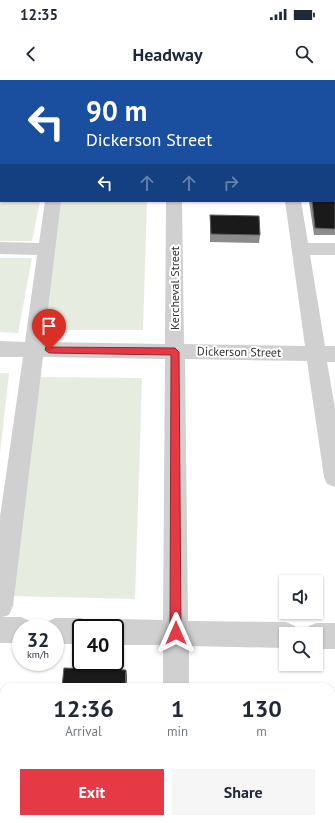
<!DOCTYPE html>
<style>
:root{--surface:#fff;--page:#f6f6f7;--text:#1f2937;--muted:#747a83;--accent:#e63946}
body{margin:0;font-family:"PT Sans",sans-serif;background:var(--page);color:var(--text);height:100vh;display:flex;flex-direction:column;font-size:15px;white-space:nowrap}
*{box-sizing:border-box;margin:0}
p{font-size:13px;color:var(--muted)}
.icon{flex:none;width:22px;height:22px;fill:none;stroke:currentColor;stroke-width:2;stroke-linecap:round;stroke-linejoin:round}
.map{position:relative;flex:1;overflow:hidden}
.side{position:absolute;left:0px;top:603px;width:335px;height:140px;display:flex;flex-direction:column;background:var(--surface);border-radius:12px 12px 0 0;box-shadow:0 1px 3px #0004}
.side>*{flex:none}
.top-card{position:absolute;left:0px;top:0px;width:335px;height:122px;box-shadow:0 1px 3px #0004;background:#1a4fa0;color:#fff;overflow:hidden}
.controls{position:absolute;left:279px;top:495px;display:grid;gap:8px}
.controls a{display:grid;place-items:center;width:44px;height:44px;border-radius:0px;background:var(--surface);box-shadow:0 1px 3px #0004;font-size:20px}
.speed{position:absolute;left:12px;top:539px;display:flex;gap:8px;font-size:20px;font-weight:700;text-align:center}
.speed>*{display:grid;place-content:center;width:52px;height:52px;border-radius:50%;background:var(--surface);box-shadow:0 1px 3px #0004;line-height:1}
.speed small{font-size:10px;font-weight:400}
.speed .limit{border:2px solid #111;border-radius:6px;background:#fff;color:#111}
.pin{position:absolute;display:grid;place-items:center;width:34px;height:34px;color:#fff;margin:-41px -17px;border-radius:50% 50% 50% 0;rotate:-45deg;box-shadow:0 0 4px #0007}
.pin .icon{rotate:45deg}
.me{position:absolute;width:44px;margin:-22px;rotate:0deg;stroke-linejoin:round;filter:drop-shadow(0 0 3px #0008)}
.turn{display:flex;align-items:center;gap:14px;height:84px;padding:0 20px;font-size:18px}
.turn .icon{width:52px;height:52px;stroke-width:2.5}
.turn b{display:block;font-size:28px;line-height:34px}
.lanes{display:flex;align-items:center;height:38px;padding:0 20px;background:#0003;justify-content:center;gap:20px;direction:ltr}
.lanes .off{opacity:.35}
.eta{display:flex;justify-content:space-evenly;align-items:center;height:68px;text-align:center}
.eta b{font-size:24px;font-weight:600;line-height:28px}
.action{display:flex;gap:8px;margin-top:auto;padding:8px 20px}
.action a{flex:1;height:46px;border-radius:0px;background:var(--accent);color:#fff;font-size:16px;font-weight:600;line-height:46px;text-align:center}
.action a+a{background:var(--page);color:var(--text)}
.status{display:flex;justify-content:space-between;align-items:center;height:28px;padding:0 20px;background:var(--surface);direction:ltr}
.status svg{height:11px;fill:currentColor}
header{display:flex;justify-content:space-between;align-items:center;height:52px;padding:0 20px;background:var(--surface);font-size:18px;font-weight:600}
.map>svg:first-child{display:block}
.green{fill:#e6ecdf}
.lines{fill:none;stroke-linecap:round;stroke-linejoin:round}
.minor{fill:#d0d0d0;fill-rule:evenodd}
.wall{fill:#8c8c8c}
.shaded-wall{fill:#5f5f5f}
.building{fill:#1a1a1a;stroke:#5f5f5f}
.route{fill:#e63946;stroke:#96252e}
.labels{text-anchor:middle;stroke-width:4;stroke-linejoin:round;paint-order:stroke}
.street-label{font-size:12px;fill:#333;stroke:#fff}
</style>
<div class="status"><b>12:35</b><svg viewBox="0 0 49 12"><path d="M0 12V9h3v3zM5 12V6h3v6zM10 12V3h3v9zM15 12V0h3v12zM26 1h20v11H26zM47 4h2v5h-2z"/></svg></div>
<header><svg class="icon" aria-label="back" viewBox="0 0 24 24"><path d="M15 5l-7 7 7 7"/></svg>Headway<svg class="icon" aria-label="search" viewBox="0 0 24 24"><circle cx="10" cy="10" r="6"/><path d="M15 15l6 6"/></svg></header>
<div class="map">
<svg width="335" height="743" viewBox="0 0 335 743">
<rect width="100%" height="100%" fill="#fff"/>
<!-- green -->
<g class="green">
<path d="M0 100 1 121H40L32 161H0Z"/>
<path d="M59 121H147L143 250H42Z"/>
<path d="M0 178H32L18 253 0 252Z"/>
<path d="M0 293H9L0 373Z"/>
<path d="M40 297 142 298 135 519 13 516Z"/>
</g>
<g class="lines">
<!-- minor -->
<g class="minor">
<rect x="167" y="0" width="14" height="1"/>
<rect x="268" y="0" width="14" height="1"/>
<rect x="0" y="80" width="1" height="10"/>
<rect x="334" y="84" width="1" height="10"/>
<path d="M45 121H61L44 262 165 264 166 121H182L184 264 305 266 285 121H301L308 163H335V175H310L325 266H335V282H327L335 328V407L327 404 324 397 307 281 185 279 188 541 286 542 295 546 298 554H286V568L189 566V607H163V565H115V548H104L106 543 115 539 163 540 165 279 43 277 13 526 9 535 2 537H21L30 541 33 548H21V563H0V437L23 277H0V261L25 262 37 175 0 174V162L39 163Z"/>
<path d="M55 538H81L90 542 93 548H81V564H55V548H43L46 542Z"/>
<path d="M316 543H335V569H316V554H304L307 547Z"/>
<rect x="161" y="739" width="30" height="4"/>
</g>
</g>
<!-- wall -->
<g class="wall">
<path d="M0 0H149L148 1H1V15H0Z"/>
<path d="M281 0H335V67H334V1H281Z"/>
<path d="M335 108V155H314L309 121H334Z"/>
<path d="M210 135 260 155 259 163 210 162Z"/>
<path d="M0 650 4 739H107V743H57L0 742Z"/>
</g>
<!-- shaded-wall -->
<g class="shaded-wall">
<path d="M126 590 127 595V607H125Z"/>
<path d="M106 739H107V743L105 742Z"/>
</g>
<!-- building -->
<g class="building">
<path d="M0 0H147V1H1V4H0Z"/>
<rect x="205" y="0" width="29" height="1"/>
<path d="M282 0H335V60H334V1H283Z"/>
<path d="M334 108H335V149L315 148 312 121H334Z"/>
<path d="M210 135 259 136 260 155 211 154Z"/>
<path d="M64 588 126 590 125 607H62Z"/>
<path d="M0 650H4V739H106L105 742 0 740Z"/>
</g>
<!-- route -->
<path class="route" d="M46 267 175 268 179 272 181 553 180 557 176 558 172 557 170 553 171 275 49 273 45 270Z"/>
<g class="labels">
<!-- street labels -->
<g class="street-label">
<text transform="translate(175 208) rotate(-90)" y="4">Kercheval Street</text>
<text transform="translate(239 272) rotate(1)" y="4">Dickerson Street</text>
</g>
</g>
</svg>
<div class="controls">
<a><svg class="icon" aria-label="sound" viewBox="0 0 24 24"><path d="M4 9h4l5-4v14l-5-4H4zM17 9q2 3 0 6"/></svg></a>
<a><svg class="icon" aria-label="search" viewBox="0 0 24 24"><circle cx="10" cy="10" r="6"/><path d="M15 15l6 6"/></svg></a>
</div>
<div class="speed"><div>32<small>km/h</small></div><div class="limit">40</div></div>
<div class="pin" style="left:49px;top:270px;background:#d93025"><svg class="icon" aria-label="arrive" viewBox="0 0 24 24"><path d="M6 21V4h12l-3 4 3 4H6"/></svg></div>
<svg class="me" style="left:176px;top:553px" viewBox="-20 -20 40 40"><path d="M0-17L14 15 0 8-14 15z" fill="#e63946" stroke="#fff" stroke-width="4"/></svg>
<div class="top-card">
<div class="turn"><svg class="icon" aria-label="left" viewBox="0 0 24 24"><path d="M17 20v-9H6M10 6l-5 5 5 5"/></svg><div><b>90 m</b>Dickerson Street</div></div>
<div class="lanes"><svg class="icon" aria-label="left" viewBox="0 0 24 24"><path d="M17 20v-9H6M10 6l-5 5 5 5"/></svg><svg class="icon off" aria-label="ahead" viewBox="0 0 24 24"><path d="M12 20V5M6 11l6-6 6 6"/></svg><svg class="icon off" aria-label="ahead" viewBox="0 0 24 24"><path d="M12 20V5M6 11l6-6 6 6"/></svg><svg class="icon off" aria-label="right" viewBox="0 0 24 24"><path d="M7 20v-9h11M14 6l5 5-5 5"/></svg></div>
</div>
<section class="side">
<div class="eta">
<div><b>12:36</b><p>Arrival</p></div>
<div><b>1</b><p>min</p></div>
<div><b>130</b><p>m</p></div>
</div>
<div class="action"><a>Exit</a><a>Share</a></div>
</section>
</div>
